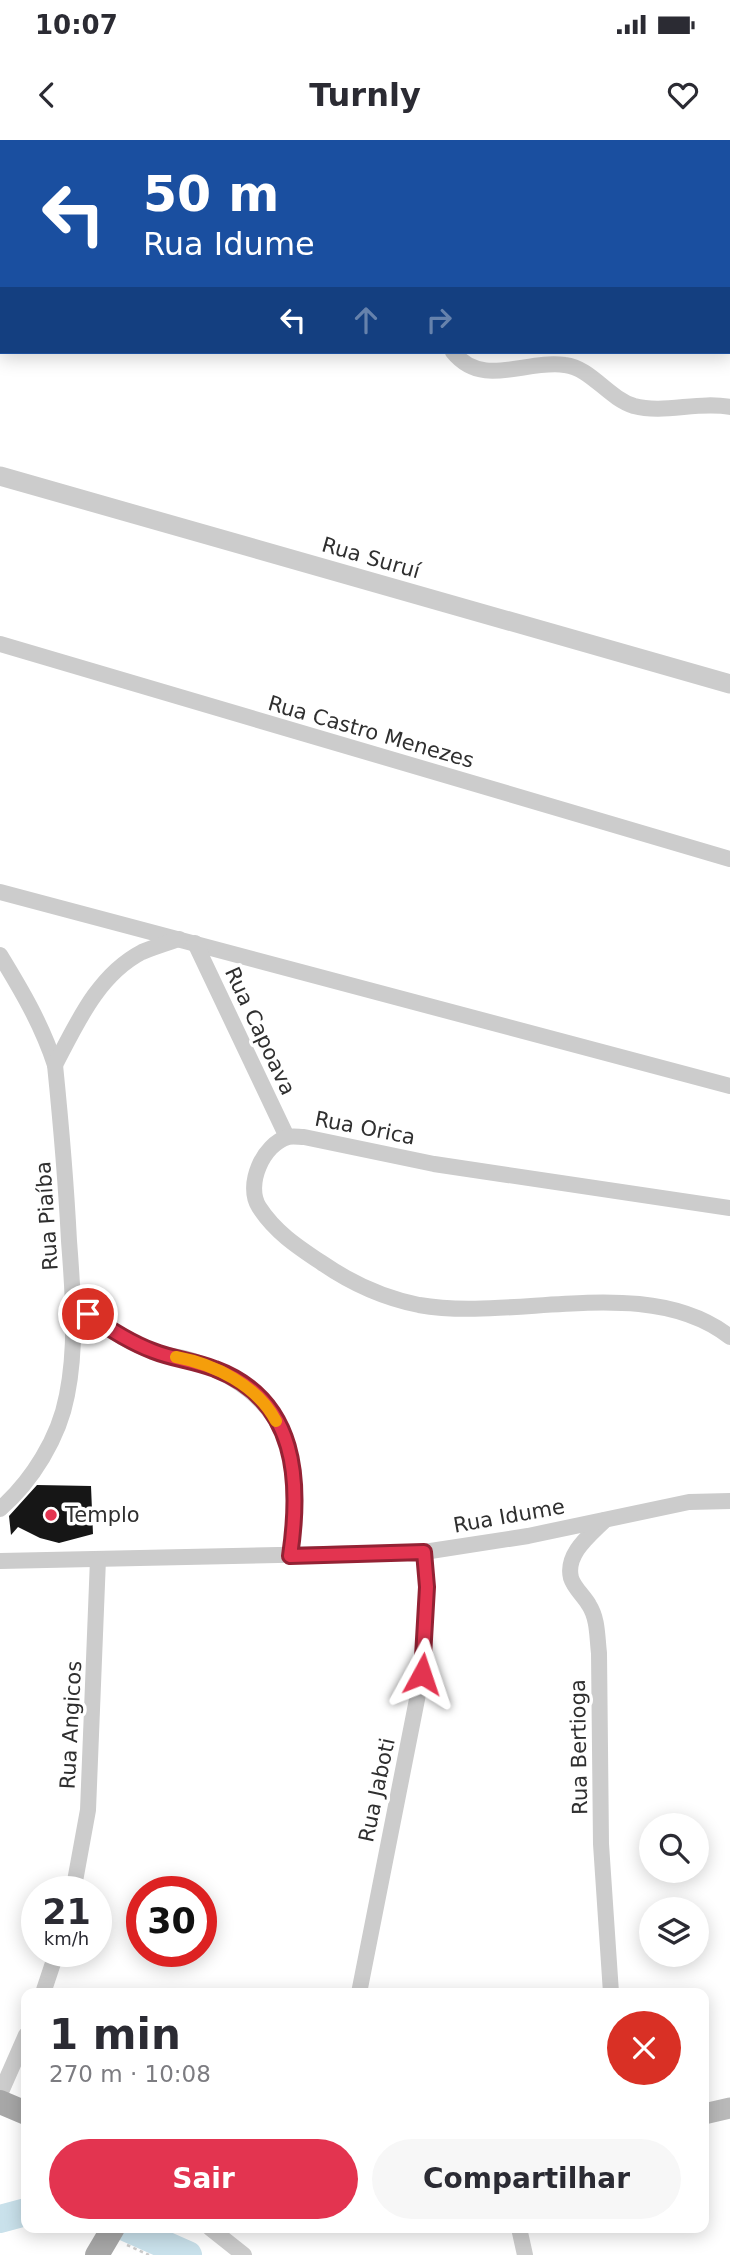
<!DOCTYPE html>
<html lang="pt">
<meta charset="utf-8">
<style>
:root{--surface:#fff;--page:#f7f7f7;--text:#2b2b33;--muted:#7c7c81;--accent:#e33450}
body{margin:0;font-family:"DejaVu Sans",sans-serif;background:var(--page);color:var(--text);height:100vh;display:flex;flex-direction:column;font-size:26px;white-space:nowrap}
*{box-sizing:border-box;margin:0}
p{font-size:23px;color:var(--muted)}
.icon{flex:none;width:38px;height:38px;fill:none;stroke:currentColor;stroke-width:2;stroke-linecap:round;stroke-linejoin:round}
.map{position:relative;flex:1;overflow:hidden}
.panel{position:absolute;left:21px;top:1848px;width:688px;height:245px;display:flex;flex-direction:column;background:var(--surface);border-radius:14px;box-shadow:0 4px 18px #0003}
.panel>*{flex:none}
.guide{position:absolute;left:0px;top:0px;width:732px;height:214px;box-shadow:0 4px 18px #0003;background:#1a4fa0;color:#fff;overflow:hidden}
.controls{position:absolute;left:639px;top:1673px;display:grid;gap:14px}
.controls a{display:grid;place-items:center;width:70px;height:70px;border-radius:50%;background:var(--surface);box-shadow:0 4px 18px #0003;font-size:35px}
.speed{position:absolute;left:21px;top:1736px;display:flex;gap:14px;font-size:35px;font-weight:700;text-align:center}
.speed>*{display:grid;place-content:center;width:91px;height:91px;border-radius:50%;background:var(--surface);box-shadow:0 4px 18px #0003;line-height:1}
.speed small{font-size:18px;font-weight:400}
.speed .limit{border:10px solid #d22;background:#fff;color:#111}
.pin{position:absolute;display:grid;place-items:center;width:60px;height:60px;color:#fff;margin:-30px;border:4px solid #fff;border-radius:50%;box-shadow:0 2px 7px #0007}
.me{position:absolute;width:77px;margin:-38px;rotate:5deg;stroke-linejoin:round;filter:drop-shadow(0 0 5px #0008)}
.turn{display:flex;align-items:center;gap:24px;height:147px;padding:0 28px;font-size:32px}
.turn .icon{width:91px;height:91px;stroke-width:2.5}
.turn b{display:block;font-size:49px;line-height:60px}
.lanes{display:flex;align-items:center;height:66px;padding:0 28px;background:#0003;justify-content:center;gap:35px;direction:ltr}
.lanes .off{opacity:.35}
.round{display:grid;place-items:center;flex:none;width:74px;height:74px;border-radius:37px;background:var(--page)}
.overview{display:flex;align-items:center;justify-content:space-between;height:119px;padding:0 28px}
h1{font-size:42px;font-weight:700;line-height:52px}
.primary-button{display:flex;gap:14px;margin-top:auto;padding:14px 28px}
.primary-button a{flex:1;height:80px;border-radius:42px;background:var(--accent);color:#fff;font-size:28px;font-weight:700;line-height:80px;text-align:center}
.primary-button a+a{background:var(--page);color:var(--text)}
.status{display:flex;justify-content:space-between;align-items:center;height:49px;padding:0 35px;background:var(--surface);direction:ltr}
.status svg{height:19px;fill:currentColor}
header{display:flex;justify-content:space-between;align-items:center;height:91px;padding:0 28px;background:var(--surface);font-size:32px;font-weight:700}
.map>svg:first-child{display:block}
.lines{fill:none;stroke-linecap:round;stroke-linejoin:round}
.river{stroke:#c9e1eb;stroke-width:28}
.building{fill:#161616}
.path{stroke:#ccc;stroke-width:2.5;stroke-dasharray:3.5 3.5;stroke-linecap:butt}
.minor{stroke:#ccc;stroke-width:16}
.tertiary{stroke:#ccc;stroke-width:19}
.secondary{stroke:#b9b9b9;stroke-width:21}
.primary{stroke:#a7a7a7;stroke-width:24}
.route-casing{stroke:#942234;stroke-width:18}
.route{stroke:#e33450;stroke-width:12}
.slow{stroke:#f59e0b;stroke-width:12}
.poi-dot{fill:#e33450;stroke:#fff;stroke-width:2.5}
.labels{text-anchor:middle;stroke-width:7;stroke-linejoin:round;paint-order:stroke}
.street-label{font-size:21px;fill:#2f2f2f;stroke:#fff}
.poi-label{font-size:21px;fill:#2f2f2f;stroke:#fff;text-anchor:start}
</style>
<div class="status"><b>10:07</b><svg viewBox="0 0 49 12"><path d="M0 12V9h3v3zM5 12V6h3v6zM10 12V3h3v9zM15 12V0h3v12zM26 1h20v11H26zM47 4h2v5h-2z"/></svg></div>
<header><svg class="icon" aria-label="back" viewBox="0 0 24 24"><path d="M15 5l-7 7 7 7"/></svg>Turnly<svg class="icon" aria-label="heart" viewBox="0 0 24 24"><path d="M12 20l-8-8c-3-5 5-10 8-4 3-6 11-1 8 4z"/></svg></header>
<div class="map">
<svg width="730" height="2115" viewBox="0 0 730 2115">
<rect width="100%" height="100%" fill="#fff"/>
<g class="lines">
<!-- river -->
<g class="river">
<path d="M0 2079 26 2072"/>
<path d="M127 2088 188 2115"/>
</g>
</g>
<!-- building -->
<path class="building" d="M37 1345 91 1346 93 1394 59 1403 40 1398 18 1387 11 1395 9 1376Z"/>
<g class="lines">
<!-- path -->
<path class="path" d="M127 2105 149 2115"/>
<!-- minor -->
<g class="minor">
<path d="M407 0 413 2"/>
<path d="M472 2 474 0"/>
<path d="M0 61 2 62"/>
<path d="M453 212C483 249 526 219 565 225 591 228 608 258 634 266 664 274 698 261 730 267"/>
<path d="M0 504 730 719"/>
<path d="M0 752 730 946"/>
<path d="M195 803 287 997"/>
<path d="M0 815C22 851 42 885 55 925 61 984 66 1042 69 1101 73 1152 77 1205 67 1255 59 1298 32 1341 0 1369"/>
<path d="M55 925C77 883 98 835 142 812 154 807 167 803 179 799"/>
<path d="M730 1068 434 1024 304 997C299 997 293 996 288 997 263 1004 245 1045 259 1067 275 1092 298 1107 322 1123 351 1143 384 1158 419 1165 515 1182 647 1132 730 1197"/>
<path d="M73 1155C95 1181 122 1201 155 1212 166 1216 179 1216 191 1220 292 1254 303 1321 291 1415"/>
<path d="M605 1380C590 1395 565 1414 571 1438 574 1448 584 1456 589 1465 598 1479 597 1497 599 1513L601 1704 611 1853"/>
<path d="M0 1421 424 1412 528 1396 689 1362 730 1361"/>
<path d="M73 1752 88 1670 98 1419"/>
<path d="M43 1853 57 1811"/>
<path d="M359 1853 422 1534 427 1447 424 1412"/>
<path d="M0 1954 26 1895"/>
<path d="M210 2088 244 2115"/>
<path d="M519 2088 525 2115"/>
</g>
<!-- tertiary -->
<path class="tertiary" d="M0 336 730 544"/>
<!-- secondary -->
<path class="secondary" d="M704 1974 730 1968"/>
<!-- primary -->
<g class="primary">
<path d="M0 1962 26 1973"/>
<path d="M97 2115 113 2088"/>
</g>
</g>
<g class="lines">
<!-- route casing -->
<g class="route-casing">
<path id="route" d="M88 1174C109 1189 129 1202 153 1211 173 1219 195 1221 215 1229 298 1260 301 1342 290 1416L424 1412 427 1447 422 1534"/>
</g>
<!-- route -->
<use href="#route" class="route"/>
<!-- slow -->
<path class="slow" d="M176 1217C214 1224 257 1245 276 1281"/>
</g>
<!-- markers -->
<circle class="poi-dot" cx="51" cy="1375" r="7"/>
<g class="labels">
<!-- street labels -->
<g class="street-label">
<text transform="translate(371 418) rotate(16)" y="7">Rua Suruí</text>
<text transform="translate(371 592) rotate(16)" y="7">Rua Castro Menezes</text>
<text transform="translate(260 891) rotate(65)" y="7">Rua Capoava</text>
<text transform="translate(365 988) rotate(11)" y="7">Rua Orica</text>
<text transform="translate(47 1076) rotate(-94)" y="7">Rua Piaíba</text>
<text transform="translate(509 1376) rotate(-10)" y="7">Rua Idume</text>
<text transform="translate(71 1585) rotate(-87)" y="7">Rua Angicos</text>
<text transform="translate(579 1607) rotate(-91)" y="7">Rua Bertioga</text>
<text transform="translate(377 1650) rotate(-78)" y="7">Rua Jaboti</text>
</g>
<!-- poi labels -->
<g class="poi-label">
<text x="65" y="1382">Templo</text>
</g>
</g>
</svg>
<div class="controls">
<a><svg class="icon" aria-label="search" viewBox="0 0 24 24"><circle cx="10" cy="10" r="6"/><path d="M15 15l6 6"/></svg></a>
<a><svg class="icon" aria-label="layers" viewBox="0 0 24 24"><path d="M12 4l9 5-9 5-9-5zM3 14l9 5 9-5"/></svg></a>
</div>
<div class="speed"><div>21<small>km/h</small></div><div class="limit">30</div></div>
<div class="pin" style="left:88px;top:1174px;background:#d93025"><svg class="icon" aria-label="arrive" viewBox="0 0 24 24"><path d="M6 21V4h12l-3 4 3 4H6"/></svg></div>
<svg class="me" style="left:422px;top:1534px" viewBox="-20 -20 40 40"><path d="M0-17L14 15 0 8-14 15z" fill="#e33450" stroke="#fff" stroke-width="4"/></svg>
<div class="guide">
<div class="turn"><svg class="icon" aria-label="left" viewBox="0 0 24 24"><path d="M17 20v-9H6M10 6l-5 5 5 5"/></svg><div><b>50 m</b>Rua Idume</div></div>
<div class="lanes"><svg class="icon" aria-label="left" viewBox="0 0 24 24"><path d="M17 20v-9H6M10 6l-5 5 5 5"/></svg><svg class="icon off" aria-label="ahead" viewBox="0 0 24 24"><path d="M12 20V5M6 11l6-6 6 6"/></svg><svg class="icon off" aria-label="right" viewBox="0 0 24 24"><path d="M7 20v-9h11M14 6l5 5-5 5"/></svg></div>
</div>
<section class="panel">
<div class="overview"><div><h1>1 min</h1><p>270 m · 10:08</p></div><a class="round" style="background:#d93025;color:#fff"><svg class="icon" aria-label="close" viewBox="0 0 24 24"><path d="M6 6l12 12M18 6L6 18"/></svg></a></div>
<div class="primary-button"><a>Sair</a><a>Compartilhar</a></div>
</section>
</div>
